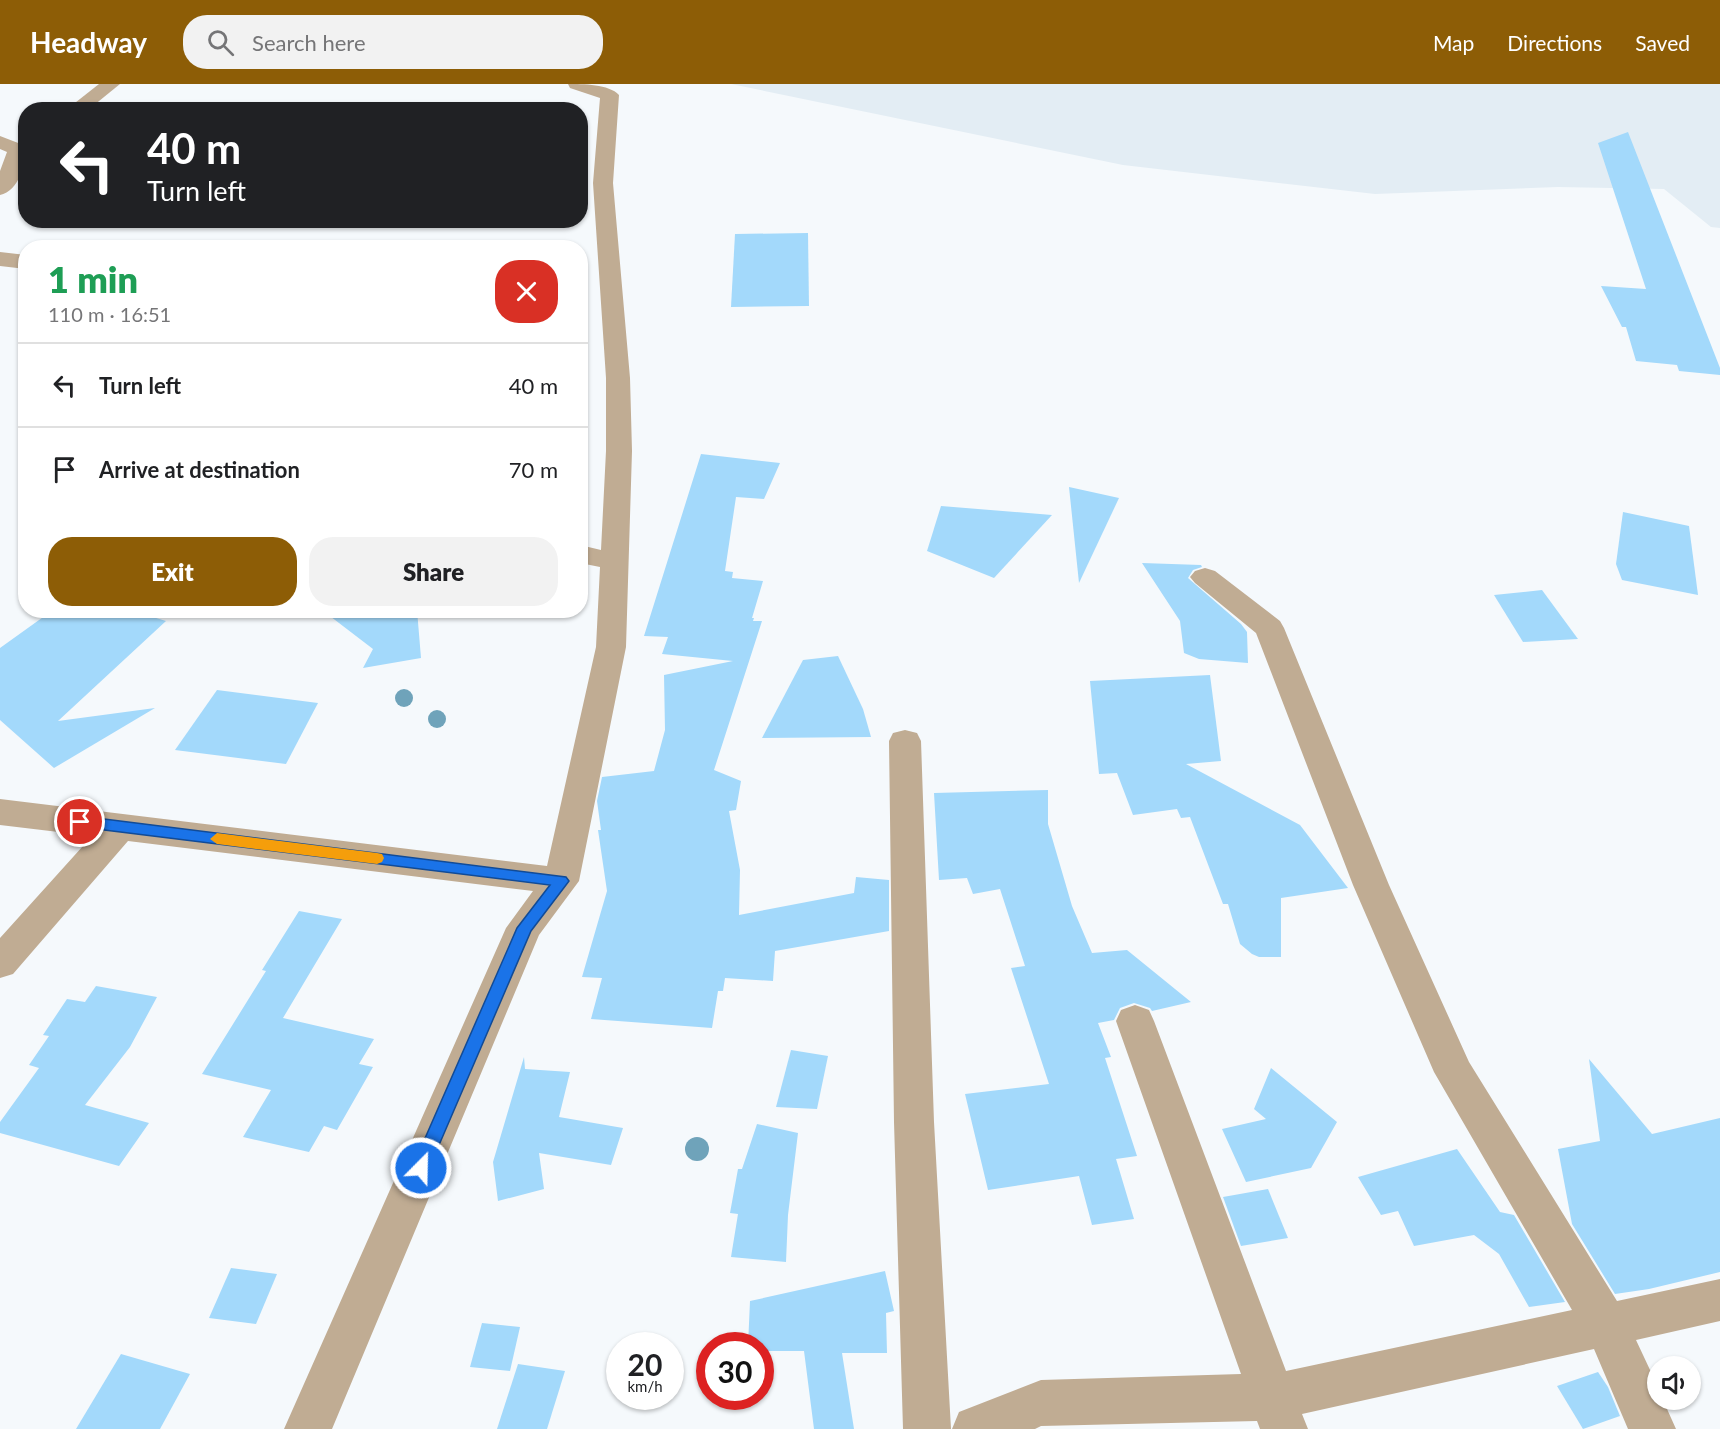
<!DOCTYPE html>
<meta charset="utf-8">
<style>
:root{--surface:#fff;--page:#f2f2f2;--text:#202124;--muted:#757577;--line:#e0e0e0;--accent:#8d5d06}
body{margin:0;font-family:Lato,sans-serif;background:var(--page);color:var(--text);height:100vh;display:flex;flex-direction:column;font-size:22px;white-space:nowrap}
*{box-sizing:border-box;margin:0}
p{font-size:20px;color:var(--muted)}
.icon{flex:none;width:33px;height:33px;fill:none;stroke:currentColor;stroke-width:2;stroke-linecap:round;stroke-linejoin:round}
.map{position:relative;flex:1;overflow:hidden}
.sheet{position:absolute;left:18px;top:156px;width:570px;height:378px;display:flex;flex-direction:column;background:var(--surface);border-radius:24px;box-shadow:0 2px 4px #0004}
.sheet>*{flex:none}
.banner{position:absolute;left:18px;top:18px;width:570px;height:126px;border-radius:24px;box-shadow:0 2px 4px #0004;background:#202124;color:#fff;overflow:hidden}
.fabs{position:absolute;left:1647px;top:1272px;display:grid;gap:12px}
.fabs a{display:grid;place-items:center;width:54px;height:54px;border-radius:50%;background:var(--surface);box-shadow:0 2px 4px #0004;font-size:30px}
.speed{position:absolute;left:606px;top:1248px;display:flex;gap:12px;font-size:30px;font-weight:700;text-align:center}
.speed>*{display:grid;place-content:center;width:78px;height:78px;border-radius:50%;background:var(--surface);box-shadow:0 2px 4px #0004;line-height:1}
.speed small{font-size:15px;font-weight:400}
.speed .limit{border:9px solid #d22;background:#fff;color:#111}
.pin{position:absolute;display:grid;place-items:center;width:51px;height:51px;color:#fff;margin:-26px;border:3px solid #fff;border-radius:50%;box-shadow:0 2px 6px #0007}
.me{position:absolute;width:66px;margin:-33px;rotate:23deg;stroke-linejoin:round;filter:drop-shadow(0 0 4px #0008)}
.turn{display:flex;align-items:center;gap:21px;height:126px;padding:0 30px;font-size:27px}
.turn .icon{width:78px;height:78px;stroke-width:2.5}
.turn b{display:block;font-size:42px;line-height:51px}
.round{display:grid;place-items:center;flex:none;width:63px;height:63px;border-radius:24px;background:var(--page)}
.head{display:flex;align-items:center;justify-content:space-between;height:102px;padding:0 30px}
h1{font-size:36px;font-weight:800;line-height:45px;color:#1e9e55}
.primary-button{display:flex;gap:12px;margin-top:auto;padding:12px 30px}
.primary-button a{flex:1;height:69px;border-radius:24px;background:var(--accent);color:#fff;font-size:24px;font-weight:800;line-height:69px;text-align:center}
.primary-button a+a{background:var(--page);color:var(--text)}
ul{padding:0;list-style:none}
li{display:flex;align-items:center;gap:18px;height:84px;padding:0 30px;border-top:2px solid var(--line)}
li div{flex:1}
li b{display:block;font-size:22px}
li em{font-style:normal}
header{display:flex;align-items:center;gap:36px;box-sizing:border-box;height:84px;padding:0 30px;background:var(--accent);color:#fff}
header strong{font-size:28px}
nav{display:flex;gap:33px;margin-inline-start:auto;font-size:21px}
.search{width:420px;height:54px;background:var(--page);display:flex;align-items:center;gap:15px;box-sizing:border-box;padding:0 21px;border-radius:24px;color:var(--muted);font-size:22px}
.map>svg:first-child{display:block}
.built{fill:#e3edf4}
.building{fill:#a3d9fb}
.lines{fill:none;stroke-linecap:round;stroke-linejoin:round}
.street{fill:#c0ac93;fill-rule:evenodd}
.tree{fill:#6fa3ba}
.route{fill:#1a73e8;stroke:#114b97;stroke-width:1.5}
.slow{fill:#f59e0b}
</style>
<header>
<strong>Headway</strong>
<div class="search"><svg class="icon" aria-label="search" viewBox="0 0 24 24"><circle cx="10" cy="10" r="6"/><path d="M15 15l6 6"/></svg>Search here</div>
<nav><a>Map</a><a>Directions</a><a>Saved</a></nav>
</header>
<div class="map">
<svg width="1720" height="1345" viewBox="0 0 1720 1345">
<rect width="100%" height="100%" fill="#f5f9fc"/>
<!-- built -->
<path class="built" d="M731 0H1720V144L1711 143 1664 105 1558 103 1375 110 1123 81Z"/>
<!-- building -->
<g class="building">
<path d="M1628 48 1720 284V291L1679 287 1677 281 1636 277 1626 243H1622L1601 202 1646 205 1598 59Z"/>
<path d="M808 149 809 222 731 223 735 150Z"/>
<path d="M701 370 780 379 764 415 736 413 725 487 733 488 732 494 763 497 752 534H754L753 537H762L714 686 741 697 736 726 729 727 740 786 739 831 854 809 856 793 889 796V847L775 867 773 897 725 894 723 907H718L712 944 591 935 602 894 582 893 607 807 598 746H601L597 717 602 693 654 687 665 646 664 591 733 577 662 570 668 553 644 552Z"/>
<path d="M1069 403 1119 414 1079 499Z"/>
<path d="M941 422 1052 431 994 494 927 467Z"/>
<path d="M1623 428 1689 442 1698 511 1622 496 1616 480Z"/>
<path d="M1142 479 1201 481 1202 483 1193 486 1188 494 1241 540 1247 548 1248 579 1199 575 1184 569 1180 537Z"/>
<path d="M1542 506 1578 555 1523 558 1494 511Z"/>
<path d="M53 526H130L166 537 58 637 155 624 54 684 0 636V564Z"/>
<path d="M322 526H417L421 574 363 584 373 565Z"/>
<path d="M838 572 863 625 871 653 762 654 803 576Z"/>
<path d="M1210 591 1221 677 1186 680 1300 741 1348 804 1281 814V873H1259L1252 870 1240 860 1228 820H1223L1190 733 1181 734 1177 725 1133 731 1117 689 1099 690 1090 597Z"/>
<path d="M217 606 318 619 286 680 175 666Z"/>
<path d="M1048 706V740L1072 822 1092 869 1127 866 1191 918 1152 927 1150 924 1134 919 1120 924 1114 936 1098 939 1111 973 1105 974 1137 1072 1116 1075 1134 1135 1092 1141 1079 1092 988 1106 965 1010 1049 1000 1011 884 1025 882 1000 805 973 810 967 794 939 796 934 709Z"/>
<path d="M299 827 342 835 283 934 374 955 359 980 373 983 337 1046 324 1042 309 1068 243 1053 271 1006 202 990 266 887 262 886Z"/>
<path d="M96 902 157 913 130 963 85 1021 149 1039 119 1082 0 1049V1038L39 984 29 981 49 952 43 951 67 915 85 918Z"/>
<path d="M791 966 828 972 817 1025 776 1023Z"/>
<path d="M524 973 525 985 570 988 559 1033 623 1044 611 1081 539 1069 544 1105 498 1117 493 1078Z"/>
<path d="M1589 975 1652 1050 1720 1034V1188L1649 1205 1615 1210 1572 1140 1558 1065 1600 1057Z"/>
<path d="M1271 984 1337 1038 1311 1084 1246 1098 1222 1045 1266 1035 1254 1025Z"/>
<path d="M757 1040 798 1049 788 1131 786 1178 731 1173 738 1130 730 1129 738 1085H742Z"/>
<path d="M1457 1065 1500 1128 1514 1131 1565 1218 1529 1223 1499 1170 1474 1151 1414 1162 1398 1127 1381 1131 1358 1093Z"/>
<path d="M1268 1105 1288 1154 1241 1162 1223 1113Z"/>
<path d="M231 1184 277 1190 256 1240 209 1234Z"/>
<path d="M885 1187 894 1227 886 1229 887 1269H842L854 1345H814L804 1267H760V1262H748L750 1217Z"/>
<path d="M482 1239 520 1243 510 1287 470 1283Z"/>
<path d="M121 1270 190 1290 160 1345H76Z"/>
<path d="M518 1280 565 1287 547 1345H497Z"/>
<path d="M1598 1288 1608 1303 1620 1332 1583 1345 1557 1302Z"/>
</g>
<g class="lines">
<!-- street -->
<g class="street">
<path d="M99 0H120L88 26H66Z"/>
<path d="M568 0C583 0 609 0 619 11L613 99 630 294 632 367 626 563 579 797 539 851 332 1345H284L506 844 533 807 128 757 13 890 0 894V854L92 752 0 741V715L547 782 596 563 600 483 580 479V461L601 466 606 367V294L593 99 600 14 570 4Z"/>
<path d="M0 52 26 62C26 80 19 107 0 111V87L7 68 0 65Z"/>
<path d="M0 168 26 171V185L0 182Z"/>
<path d="M1205 484 1215 487 1280 537 1284 544 1389 801 1469 978 1617 1217 1720 1195V1237L1636 1256 1658 1303V1316H1663L1676 1345H1628L1594 1265 1302 1330 1308 1345H1260L1257 1337 1041 1342 1035 1345H952L959 1328 1041 1296 1241 1290 1116 937 1121 926 1135 921 1149 926 1154 937 1286 1287 1572 1226 1434 988 1353 801 1256 549 1195 499 1190 493 1195 487Z"/>
<path d="M905 646 917 649 921 657 934 1038 951 1345H903L894 1038 889 657 893 649Z"/>
</g>
</g>
<!-- trees -->
<g class="tree">
<circle cx="404" cy="614" r="9"/>
<circle cx="437" cy="635" r="9"/>
<circle cx="697" cy="1065" r="12"/>
</g>
<!-- route -->
<path class="route" d="M80 732 566 793 569 797 566 801 531 847 427 1089 421 1092 415 1089 412 1084 517 844 550 801 80 743 73 738Z"/>
<!-- slow -->
<path class="slow" d="M217 749 377 769 382 770 384 774 382 778 377 780 217 760 210 755Z"/>
</svg>
<div class="fabs">
<a><svg class="icon" aria-label="sound" viewBox="0 0 24 24"><path d="M4 9h4l5-4v14l-5-4H4zM17 9q2 3 0 6"/></svg></a>
</div>
<div class="speed"><div>20<small>km/h</small></div><div class="limit">30</div></div>
<div class="pin" style="left:80px;top:738px;background:#d93025"><svg class="icon" aria-label="arrive" viewBox="0 0 24 24"><path d="M6 21V4h12l-3 4 3 4H6"/></svg></div>
<svg class="me" style="left:421px;top:1084px" viewBox="-20 -20 40 40"><circle r="17" fill="#1a73e8" stroke="#fff" stroke-width="3"/><path d="M0-11L8 9 0 5-8 9z" fill="#fff"/></svg>
<div class="banner">
<div class="turn"><svg class="icon" aria-label="left" viewBox="0 0 24 24"><path d="M17 20v-9H6M10 6l-5 5 5 5"/></svg><div><b>40 m</b>Turn left</div></div>
</div>
<section class="sheet">
<div class="head"><div><h1>1 min</h1><p>110 m · 16:51</p></div><a class="round" style="background:#d93025;color:#fff"><svg class="icon" aria-label="close" viewBox="0 0 24 24"><path d="M6 6l12 12M18 6L6 18"/></svg></a></div>
<ul>
<li><svg class="icon" aria-label="left" viewBox="0 0 24 24"><path d="M17 20v-9H6M10 6l-5 5 5 5"/></svg><div><b>Turn left</b></div><em>40 m</em></li>
<li><svg class="icon" aria-label="arrive" viewBox="0 0 24 24"><path d="M6 21V4h12l-3 4 3 4H6"/></svg><div><b>Arrive at destination</b></div><em>70 m</em></li>
</ul>
<div class="primary-button"><a>Exit</a><a>Share</a></div>
</section>
</div>
